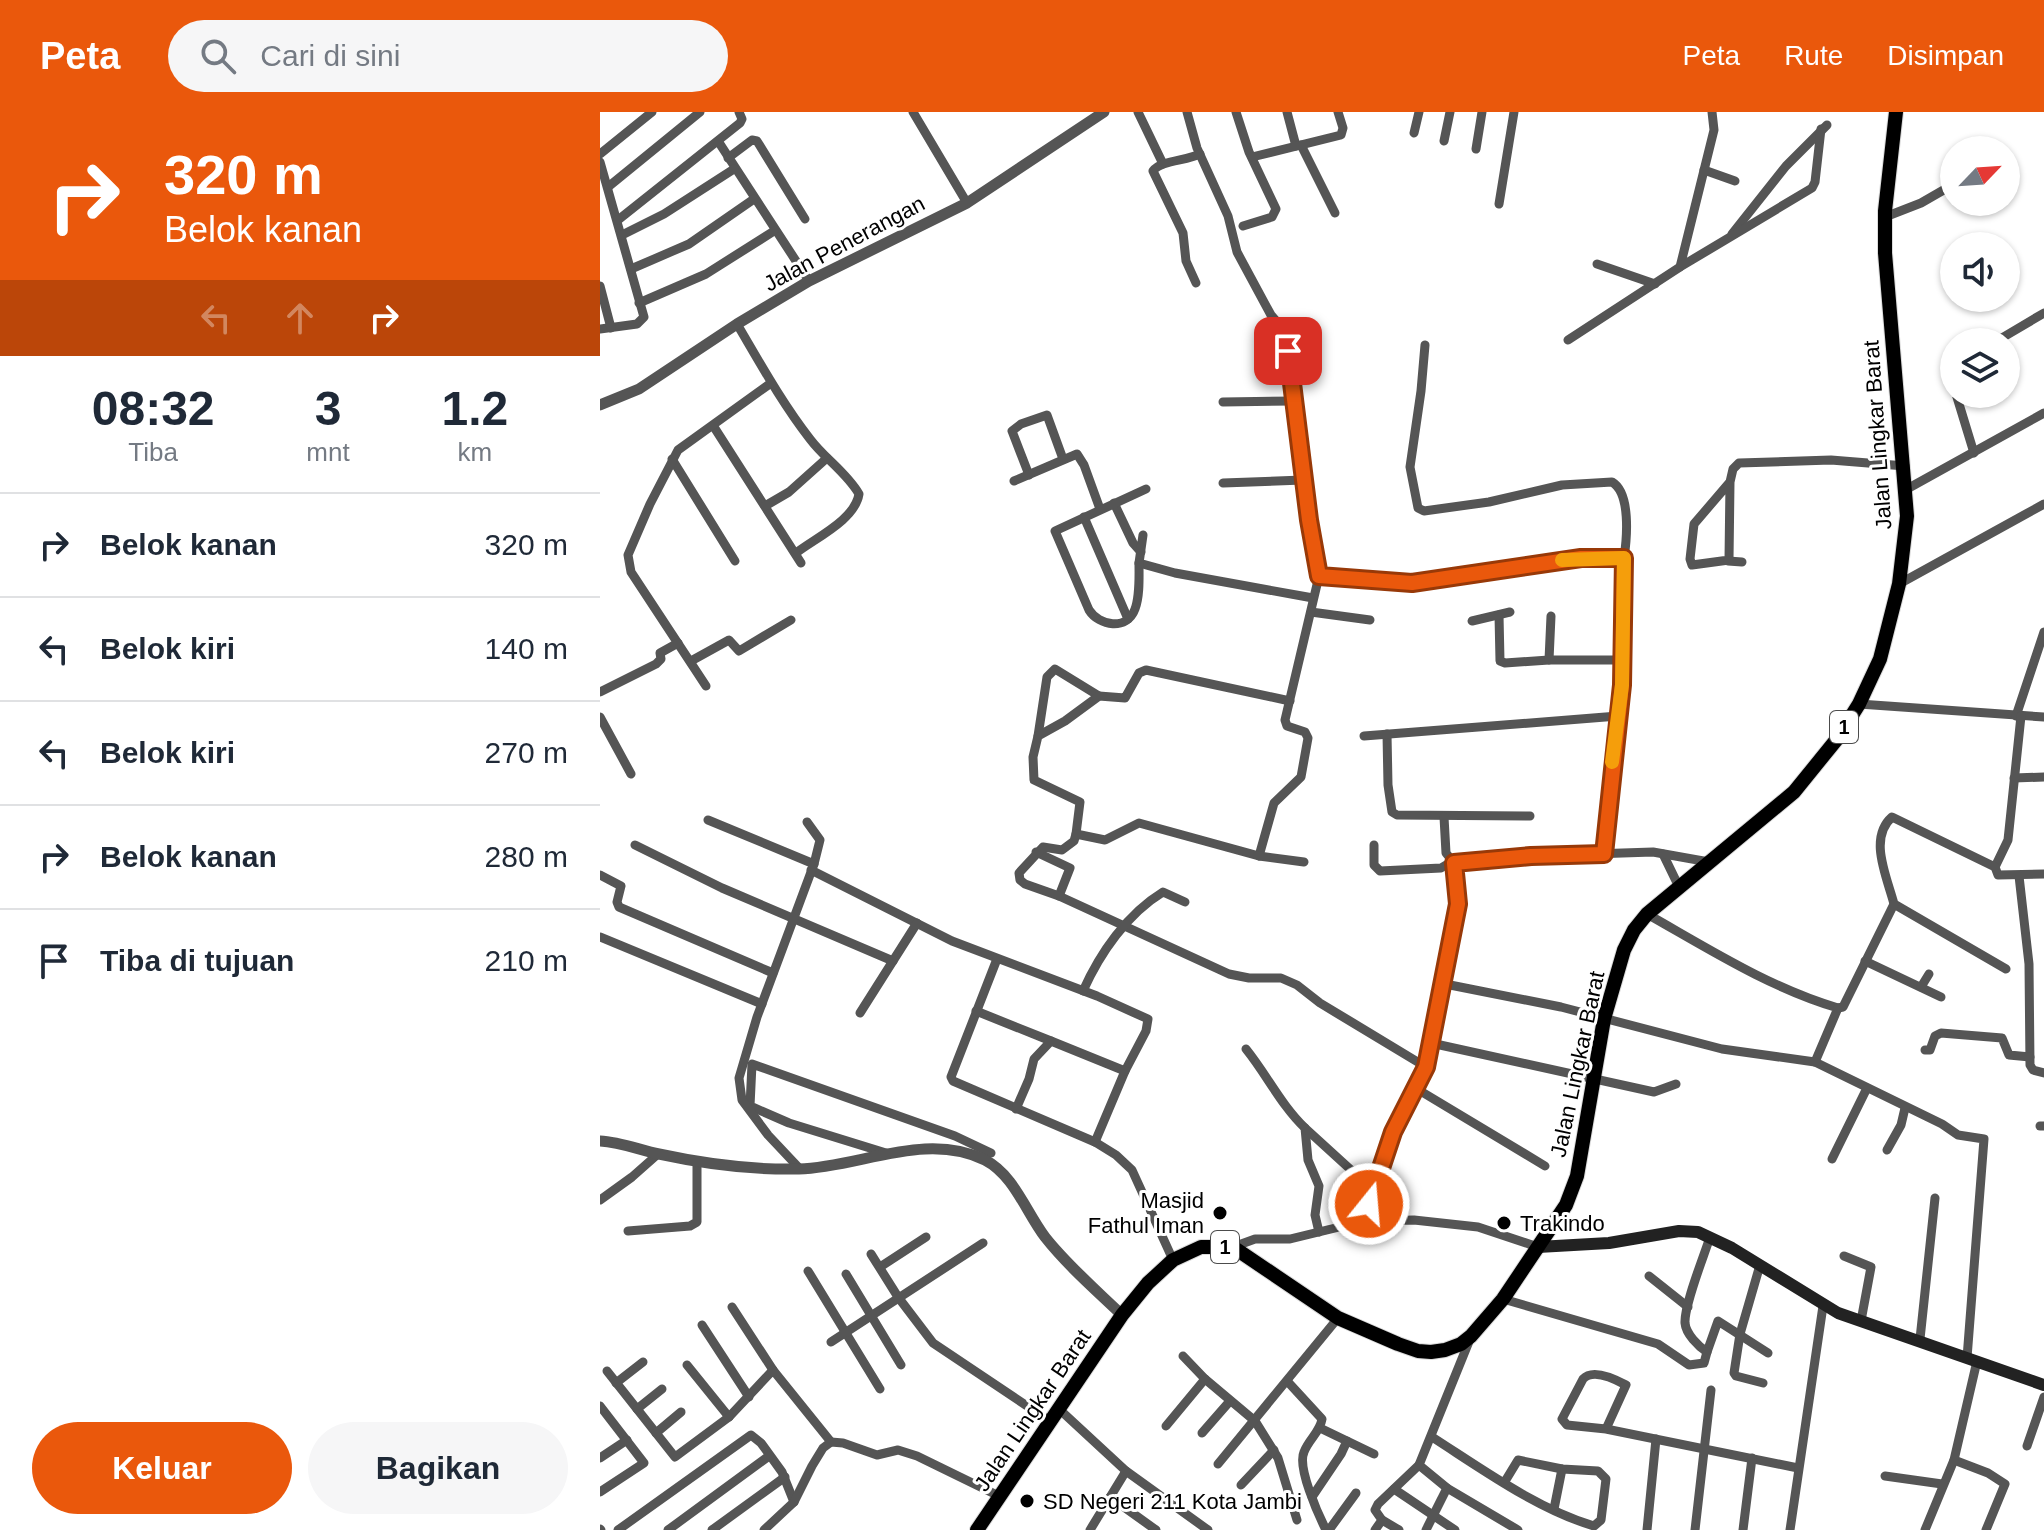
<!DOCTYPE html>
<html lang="id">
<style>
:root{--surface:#fff;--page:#f6f6f7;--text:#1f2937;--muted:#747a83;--line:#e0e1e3;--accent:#ea580c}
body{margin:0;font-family:Arial,sans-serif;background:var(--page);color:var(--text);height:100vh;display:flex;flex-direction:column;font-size:30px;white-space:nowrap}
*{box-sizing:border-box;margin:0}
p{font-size:26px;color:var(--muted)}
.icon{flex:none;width:44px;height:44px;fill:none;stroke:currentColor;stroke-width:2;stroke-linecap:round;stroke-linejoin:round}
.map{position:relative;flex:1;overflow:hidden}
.drawer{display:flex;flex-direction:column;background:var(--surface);width:600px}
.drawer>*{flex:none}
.hud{background:#ea580c;color:#fff;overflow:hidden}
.needle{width:52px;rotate:65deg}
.tools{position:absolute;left:1340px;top:24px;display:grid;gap:16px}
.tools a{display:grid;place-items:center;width:80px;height:80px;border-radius:50%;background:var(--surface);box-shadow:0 2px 6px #0004;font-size:40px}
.pin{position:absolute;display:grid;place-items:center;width:68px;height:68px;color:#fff;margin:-34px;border-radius:16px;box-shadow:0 4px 12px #0006}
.me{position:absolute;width:88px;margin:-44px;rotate:17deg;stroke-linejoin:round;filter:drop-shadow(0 0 6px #0008)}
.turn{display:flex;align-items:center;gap:28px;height:168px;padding:0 32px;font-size:36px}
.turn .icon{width:104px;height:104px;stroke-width:2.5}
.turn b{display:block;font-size:56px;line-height:68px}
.lanes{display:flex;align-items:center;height:76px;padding:0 32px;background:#0003;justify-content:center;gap:40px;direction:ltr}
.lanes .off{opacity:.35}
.eta{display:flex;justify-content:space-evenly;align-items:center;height:136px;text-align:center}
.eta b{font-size:48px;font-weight:700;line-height:56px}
.primary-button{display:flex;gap:16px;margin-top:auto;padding:16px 32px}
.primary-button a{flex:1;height:92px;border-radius:48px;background:var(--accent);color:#fff;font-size:32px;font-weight:700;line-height:92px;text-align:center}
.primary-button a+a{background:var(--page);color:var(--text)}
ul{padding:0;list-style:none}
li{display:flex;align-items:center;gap:24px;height:104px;padding:0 32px;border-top:2px solid var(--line)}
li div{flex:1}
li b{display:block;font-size:30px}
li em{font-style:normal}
header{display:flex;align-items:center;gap:48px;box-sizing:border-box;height:112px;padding:0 40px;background:var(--accent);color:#fff}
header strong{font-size:38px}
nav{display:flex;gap:44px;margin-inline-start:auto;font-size:28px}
.search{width:560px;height:72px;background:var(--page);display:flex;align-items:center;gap:20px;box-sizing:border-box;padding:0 28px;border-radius:44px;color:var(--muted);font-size:30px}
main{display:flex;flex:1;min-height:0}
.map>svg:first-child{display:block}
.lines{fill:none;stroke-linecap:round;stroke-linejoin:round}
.trunk-casing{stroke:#dbdbdb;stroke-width:16}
.minor{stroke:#555;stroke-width:9}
.tertiary{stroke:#555;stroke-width:11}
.secondary{stroke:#222;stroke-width:12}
.trunk{stroke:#000;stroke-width:14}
.route-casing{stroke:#983908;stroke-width:20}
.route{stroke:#ea580c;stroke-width:14}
.slow{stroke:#f59e0b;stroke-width:14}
.poi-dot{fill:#000;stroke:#fff;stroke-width:3}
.labels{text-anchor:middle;stroke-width:6;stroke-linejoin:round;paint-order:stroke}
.shield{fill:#fff;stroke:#4c4c4c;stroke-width:2}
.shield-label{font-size:20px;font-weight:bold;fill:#000}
.street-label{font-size:22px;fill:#000;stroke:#fff}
.poi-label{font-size:22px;fill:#000;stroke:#fff;text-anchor:start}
</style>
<header>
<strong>Peta</strong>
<div class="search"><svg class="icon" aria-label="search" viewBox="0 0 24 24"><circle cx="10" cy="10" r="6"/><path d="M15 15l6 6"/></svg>Cari di sini</div>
<nav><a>Peta</a><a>Rute</a><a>Disimpan</a></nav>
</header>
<main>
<section class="drawer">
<div class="hud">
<div class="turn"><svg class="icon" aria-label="right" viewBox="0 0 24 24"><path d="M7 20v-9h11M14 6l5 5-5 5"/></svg><div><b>320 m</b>Belok kanan</div></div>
<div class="lanes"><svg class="icon off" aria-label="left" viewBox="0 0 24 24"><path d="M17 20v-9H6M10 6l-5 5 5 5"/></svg><svg class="icon off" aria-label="ahead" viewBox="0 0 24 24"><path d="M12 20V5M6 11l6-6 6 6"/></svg><svg class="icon" aria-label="right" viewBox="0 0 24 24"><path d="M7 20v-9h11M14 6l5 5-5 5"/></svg></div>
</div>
<div class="eta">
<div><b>08:32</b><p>Tiba</p></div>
<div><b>3</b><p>mnt</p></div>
<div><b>1.2</b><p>km</p></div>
</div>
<ul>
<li><svg class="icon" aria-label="right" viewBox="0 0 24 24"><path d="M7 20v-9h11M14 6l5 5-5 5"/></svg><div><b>Belok kanan</b></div><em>320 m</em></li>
<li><svg class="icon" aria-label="left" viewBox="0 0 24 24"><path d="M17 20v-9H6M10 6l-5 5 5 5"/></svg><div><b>Belok kiri</b></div><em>140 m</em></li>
<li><svg class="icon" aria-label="left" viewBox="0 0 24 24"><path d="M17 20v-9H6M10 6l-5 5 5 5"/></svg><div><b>Belok kiri</b></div><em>270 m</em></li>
<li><svg class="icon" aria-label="right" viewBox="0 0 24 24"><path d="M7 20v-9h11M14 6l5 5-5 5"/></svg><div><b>Belok kanan</b></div><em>280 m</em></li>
<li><svg class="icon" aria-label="arrive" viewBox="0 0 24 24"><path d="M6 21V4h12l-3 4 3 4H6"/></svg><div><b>Tiba di tujuan</b></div><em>210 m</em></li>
</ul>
<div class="primary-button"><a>Keluar</a><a>Bagikan</a></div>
</section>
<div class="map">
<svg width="1444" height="1418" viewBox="0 0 1444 1418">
<rect width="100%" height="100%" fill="#fff"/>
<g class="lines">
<!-- trunk casing -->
<g class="trunk-casing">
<path id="trunk" d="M377 1418 522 1203 548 1171 573 1148 601 1135H633L738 1206 798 1232 818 1239 831 1240 845 1238 861 1232 871 1224 903 1187 966 1093 977 1064 1004 907 1024 838 1034 818 1047 802 1194 680 1237 627 1259 592 1280 547 1299 472 1307 404 1285 141V99L1296 0"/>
</g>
<!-- minor -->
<g class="minor">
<path d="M313 0 367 91"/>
<path d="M538 0 563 52"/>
<path d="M587 0 597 36 628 104 637 140 671 203 684 218 709 408 719 464 812 471 981 446H1024L1022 573 1004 742"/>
<path d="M636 0 649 40 676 97 672 105 643 114"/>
<path d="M687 0 696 34"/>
<path d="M814 21 819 0"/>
<path d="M118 29 209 169"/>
<path d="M844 29 850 0"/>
<path d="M701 33 735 101"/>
<path d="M876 37 882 0"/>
<path d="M0 42 52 0"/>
<path d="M652 45 741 23 743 16 738 0"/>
<path d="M128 46 152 28 157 29 205 107"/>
<path d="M0 50 44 205 37 212 0 217"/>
<path d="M1104 58 1135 69"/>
<path d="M8 75 100 0"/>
<path d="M1380 90 1385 98"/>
<path d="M899 92 914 0"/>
<path d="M1285 105 1321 91 1354 72"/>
<path d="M18 108 140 11 142 7 139 0"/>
<path d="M1132 122 1186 54 1227 13"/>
<path d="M22 123 64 102 134 57"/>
<path d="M997 152 1055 172"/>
<path d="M1080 155 1114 18 1112 0"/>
<path d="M31 157 89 132 154 87"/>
<path d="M596 171 586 149 583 121 553 59C561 48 586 49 600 42"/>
<path d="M0 174 11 216"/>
<path d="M39 191 106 162 174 119"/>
<path d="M137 212C160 251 182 291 210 327 225 347 246 360 259 382 255 408 215 426 196 441"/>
<path d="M968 228 1080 155 1212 76 1215 70 1221 17"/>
<path d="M1395 230 1444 201"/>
<path d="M825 233 821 279 810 355 818 396 824 399 889 390 962 373 1012 370C1031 381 1027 426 1024 446"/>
<path d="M1354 255 1351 263 1354 275"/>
<path d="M1356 282 1374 341"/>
<path d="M623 290 694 289"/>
<path d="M114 315 201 451"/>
<path d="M72 347 135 449"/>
<path d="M429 363 412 319 421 312 447 303 463 347"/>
<path d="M414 369 477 342 484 353 500 397"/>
<path d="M1130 370 1129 448 1092 453 1090 447 1094 412 1130 370 1133 357 1139 351 1231 348 1305 354"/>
<path d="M623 371 703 368"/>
<path d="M1307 377 1444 301"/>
<path d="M514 391 533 431 541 440"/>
<path d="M165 394 189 380 227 346"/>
<path d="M484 405 528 507"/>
<path d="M543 423 539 451 575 461 713 486"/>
<path d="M1128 449 1142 450"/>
<path d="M539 451C539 465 540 484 535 497 527 519 499 514 489 498L455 419 546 377"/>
<path d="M1299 472 1444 392"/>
<path d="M711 500 770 508"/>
<path d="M899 503 900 549 905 551 949 548"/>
<path d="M951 504 949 548H1022"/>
<path d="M872 509 910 500"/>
<path d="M91 549 129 528 139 539 191 508"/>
<path d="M106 574 31 460 28 443 50 392 78 338 171 271"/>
<path d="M0 580 56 552 61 547 60 541 78 531"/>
<path d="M1259 592 1444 605"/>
<path d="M1416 604 1444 520"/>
<path d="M0 605 31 662"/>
<path d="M787 622 788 673 792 700 797 703 930 704"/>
<path d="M438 624 447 565 455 557 499 584"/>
<path d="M764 624 1018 604"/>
<path d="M1414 666 1444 665"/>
<path d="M108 708 214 752"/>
<path d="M476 722 480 690 434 668 433 645 438 624 465 609 499 584 525 586 539 561 546 558 690 589"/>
<path d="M35 733 122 776 293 849"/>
<path d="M774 733V753L780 759 841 756 851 750"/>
<path d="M436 740 470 756 459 784"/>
<path d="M1063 742 1079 775"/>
<path d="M659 744 674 691 701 665 708 626 705 620 687 614 685 608 719 464"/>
<path d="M704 750 659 744 539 711 505 728 476 722 474 729 462 738 443 735 419 761 420 768 425 772 459 784 629 862 649 866H681L697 873 720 891 826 955"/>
<path d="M854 751 931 744 1053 740 1109 750"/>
<path d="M1395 755 1408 728 1421 604"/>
<path d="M211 758 352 829 497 884 548 907 546 919 525 959 495 1030"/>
<path d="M0 763 21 774 17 790 19 795 173 861"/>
<path d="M1419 764 1429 852 1430 953 1433 958 1444 961"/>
<path d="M1047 802C1109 837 1170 876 1238 896L1215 950"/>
<path d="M0 825 162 892"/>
<path d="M397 847 351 965 353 969 495 1030 516 1043 532 1058 573 1148"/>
<path d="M1265 849 1341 885"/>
<path d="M1406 857 1294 792C1287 765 1268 726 1292 705L1395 755 1398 763 1444 762"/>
<path d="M840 871 961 895 1122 937 1215 950 1342 1012 1358 1023 1384 1027 1367 1246"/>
<path d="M1321 875 1329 862"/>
<path d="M483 879C500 841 527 802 563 780L585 790"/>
<path d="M1238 896 1243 895 1294 792"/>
<path d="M376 899 451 929"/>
<path d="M260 901 317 811"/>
<path d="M831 931 1054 980 1076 972"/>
<path d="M646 937C667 963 681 993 705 1016L708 1048 719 1074 715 1103 719 1120"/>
<path d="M1325 938H1330L1335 924 1341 921 1402 926 1409 943 1430 945"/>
<path d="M817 977 945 1054"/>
<path d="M416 997 429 967 434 947 451 929 525 959"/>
<path d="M1440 1014H1444"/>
<path d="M705 1016 773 1078"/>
<path d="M1287 1038 1301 1013 1305 996"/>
<path d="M286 1041 189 1011 150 994 152 952 355 1024 391 1041"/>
<path d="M1232 1047 1267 976"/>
<path d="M200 1057 168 1023 142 988 139 966 157 905 214 752 220 728 207 710"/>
<path d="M0 1088 32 1065 58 1042"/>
<path d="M764 1109 793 1020 826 955 858 787 854 751 846 741 844 705"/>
<path d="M28 1119 90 1114 97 1110V1050"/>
<path d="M1110 1125C1104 1144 1084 1193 1085 1211 1086 1222 1098 1234 1107 1240L1118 1209 1168 1241"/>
<path d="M633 1135 655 1127H690L764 1109 814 1108 878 1115 938 1135"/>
<path d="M271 1142 298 1185 333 1231 451 1310"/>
<path d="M1244 1144 1271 1155 1261 1209"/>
<path d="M1160 1153 1140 1222 1134 1261 1136 1264 1163 1271"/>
<path d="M280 1155 326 1125"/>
<path d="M208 1159 280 1277"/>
<path d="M246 1162 301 1253"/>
<path d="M1049 1164 1088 1195"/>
<path d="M903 1187 1058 1232 1089 1253 1104 1251 1107 1240"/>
<path d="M132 1195 173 1258"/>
<path d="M102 1213 149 1285"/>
<path d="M870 1227 819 1353 847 1376 918 1418"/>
<path d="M1320 1227 1335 1086"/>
<path d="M231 1230 383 1131"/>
<path d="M583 1244 605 1267 655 1309 678 1346 697 1408"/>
<path d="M87 1253 129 1305 173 1258 231 1330"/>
<path d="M7 1259 75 1345 129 1305"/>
<path d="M688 1270 722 1307C720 1320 709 1327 704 1340 697 1355 718 1402 726 1418"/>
<path d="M16 1271 43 1250"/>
<path d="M0 1294 44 1351 0 1380"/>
<path d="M37 1297 62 1277"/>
<path d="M459 1297 526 1359 608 1418"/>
<path d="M566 1314 605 1267"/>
<path d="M1006 1317 1026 1273C1015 1267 993 1256 983 1267L962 1307 967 1313 1006 1317 1198 1356"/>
<path d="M56 1321 81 1300"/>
<path d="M602 1321 630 1289"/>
<path d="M832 1325C882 1357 937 1397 994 1414L1001 1408 1006 1367 998 1359 962 1357 918 1348 904 1371"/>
<path d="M747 1329 774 1342"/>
<path d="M1427 1334 1444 1285"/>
<path d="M0 1346 27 1328"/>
<path d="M1354 1348 1388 1361 1405 1372 1386 1418"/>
<path d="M618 1352 738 1206"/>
<path d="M1285 1364 1342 1372"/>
<path d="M641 1373 674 1338"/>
<path d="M794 1377 855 1418"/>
<path d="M510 1385 556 1418"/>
<path d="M712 1385 741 1342 747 1329 720 1316"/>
<path d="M954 1397 962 1357"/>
<path d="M782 1408 799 1418"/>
<path d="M0 1417 1 1418"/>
<path d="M18 1418 151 1323 161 1331 182 1360 194 1390"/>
<path d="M68 1418 169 1344"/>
<path d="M112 1418 185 1365"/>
<path d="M164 1418 194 1390 212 1354 223 1336 231 1330 243 1331 277 1343 298 1338 317 1344 401 1385"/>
<path d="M490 1418 526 1359"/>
<path d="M729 1418 756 1381"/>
<path d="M775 1418 782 1408 775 1398 778 1392 819 1353"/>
<path d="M826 1418 847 1376"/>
<path d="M1047 1418 1056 1327"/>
<path d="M1095 1418 1111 1278"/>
<path d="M1143 1418 1152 1346"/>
<path d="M1190 1418 1223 1194"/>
<path d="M1325 1418 1354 1348 1377 1249"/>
</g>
<!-- tertiary -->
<g class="tertiary">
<path d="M0 293 39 277 137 212 209 169 367 91 504 0"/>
<path d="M0 1029C20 1030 40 1038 59 1042 105 1052 153 1058 199 1057 260 1055 326 1019 385 1048 414 1063 426 1100 445 1125 467 1153 496 1178 522 1203"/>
</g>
<!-- secondary -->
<path class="secondary" d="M938 1135 1009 1131 1079 1119 1098 1120 1132 1136 1238 1201 1444 1273"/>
<!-- trunk -->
<use href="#trunk" class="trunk"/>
</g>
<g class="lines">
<!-- route casing -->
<g class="route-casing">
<path id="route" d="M688 239 709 408 719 464 812 471 981 446H1024L1022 573 1004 742 931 744 854 751 858 792 826 955 793 1020 769 1092"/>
</g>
<!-- route -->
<use href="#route" class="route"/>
<!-- slow -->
<path class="slow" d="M962 448 1024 446 1022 573 1012 650"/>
</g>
<!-- markers -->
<g class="poi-dot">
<circle cx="620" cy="1101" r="8"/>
<circle cx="904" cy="1111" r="8"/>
<circle cx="427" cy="1389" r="8"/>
</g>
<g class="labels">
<!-- shield labels -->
<g class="shield">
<rect x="1230" y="599" width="28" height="32" rx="6"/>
<rect x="611" y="1119" width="28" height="32" rx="6"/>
</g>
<g class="shield-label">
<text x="1244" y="622">1</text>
<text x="625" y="1142">1</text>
</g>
<!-- street labels -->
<g class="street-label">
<text transform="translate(244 131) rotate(-28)" y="8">Jalan Penerangan</text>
<text transform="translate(1277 323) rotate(-94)" y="8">Jalan Lingkar Barat</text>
<text transform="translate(977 952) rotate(-78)" y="8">Jalan Lingkar Barat</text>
<text transform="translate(432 1298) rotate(-56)" y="8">Jalan Lingkar Barat</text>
</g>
<!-- poi labels -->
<g class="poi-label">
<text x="604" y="1096" text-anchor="end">Masjid<tspan x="604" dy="25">Fathul Iman</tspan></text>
<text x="920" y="1119">Trakindo</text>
<text x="443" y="1397">SD Negeri 211 Kota Jambi</text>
</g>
</g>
</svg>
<div class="tools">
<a><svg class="needle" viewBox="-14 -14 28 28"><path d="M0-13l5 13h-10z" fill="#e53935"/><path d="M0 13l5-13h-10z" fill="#747a83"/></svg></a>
<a><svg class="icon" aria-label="sound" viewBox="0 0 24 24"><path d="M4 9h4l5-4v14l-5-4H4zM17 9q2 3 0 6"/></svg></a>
<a><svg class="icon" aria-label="layers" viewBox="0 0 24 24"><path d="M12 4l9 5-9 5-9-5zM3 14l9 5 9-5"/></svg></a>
</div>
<div class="pin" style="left:688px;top:239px;background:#d93025"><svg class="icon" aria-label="arrive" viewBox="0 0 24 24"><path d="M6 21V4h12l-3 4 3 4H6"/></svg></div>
<svg class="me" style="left:769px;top:1092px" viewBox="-20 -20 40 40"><circle r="17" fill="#ea580c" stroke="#fff" stroke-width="3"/><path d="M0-11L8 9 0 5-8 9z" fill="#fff"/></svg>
</div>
</main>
